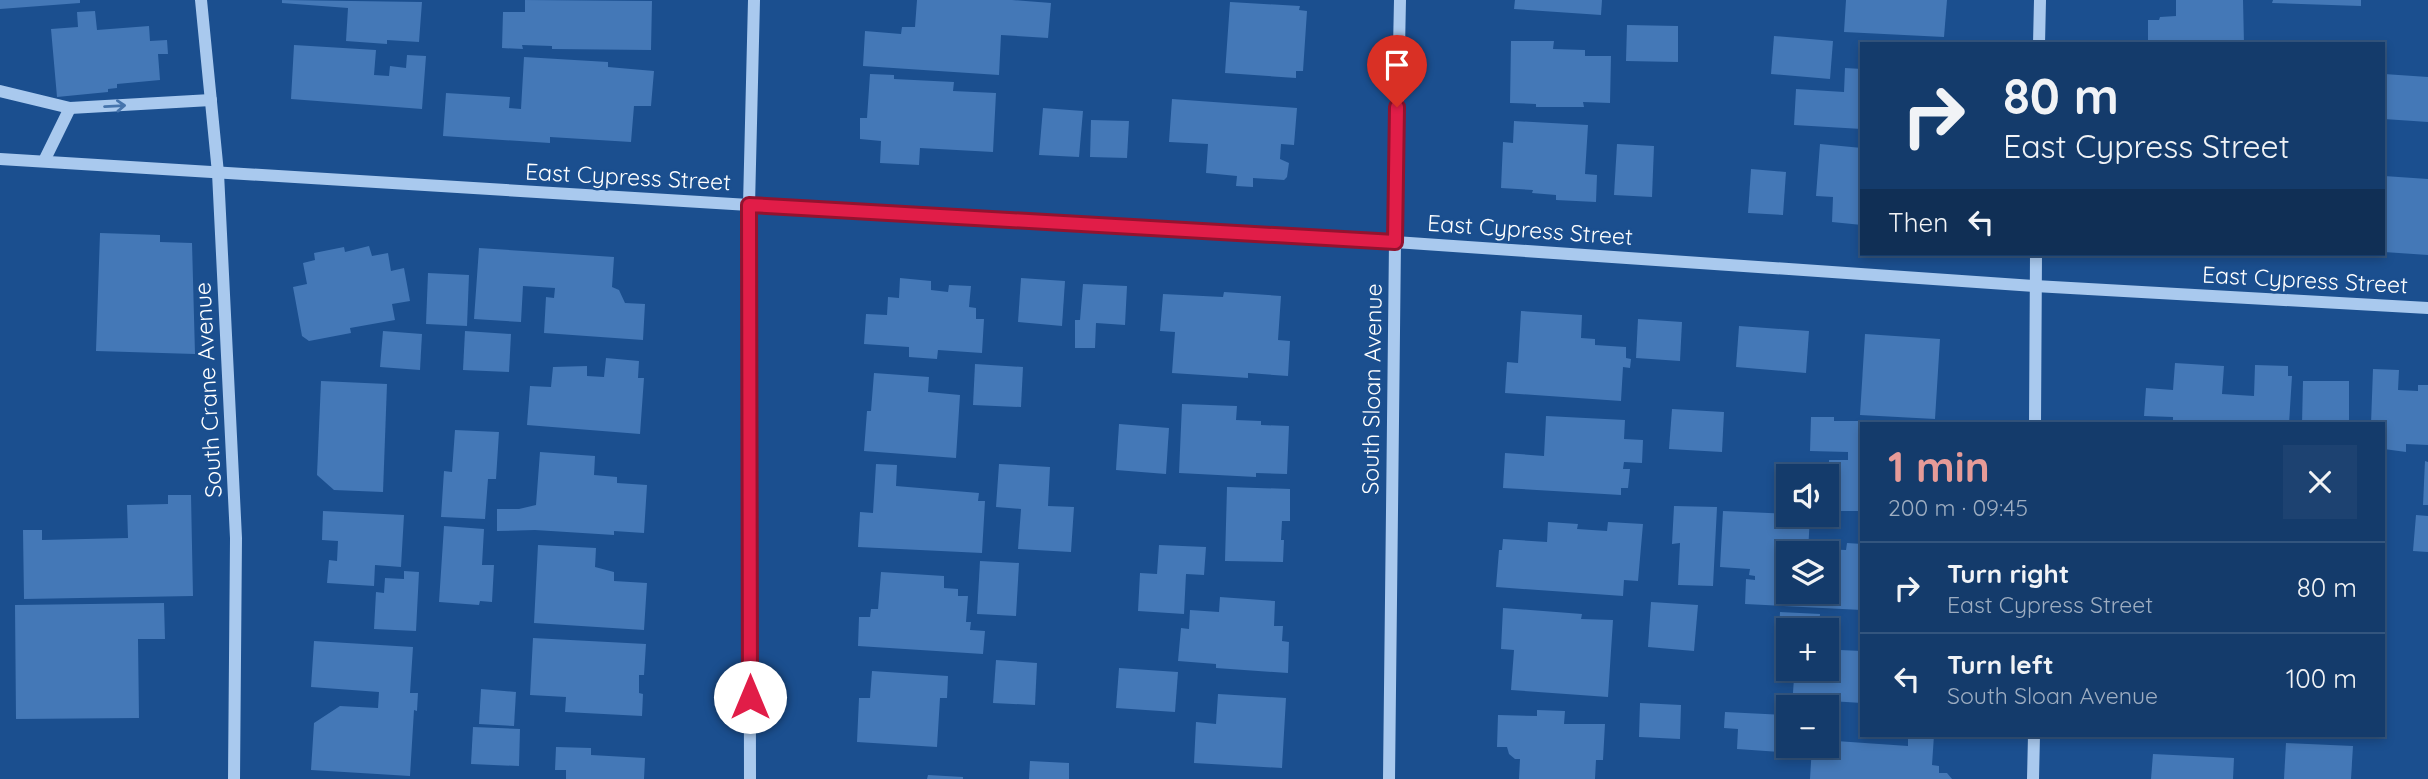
<!DOCTYPE html>
<meta charset="utf-8">
<style>
:root{--surface:#143b6b;--page:#1d4271;--text:#f1f3f6;--muted:#9dadc1;--line:#33557e;--accent:#e69b98}
body{margin:0;font-family:Quicksand,sans-serif;background:var(--page);color:var(--text);height:100vh;display:flex;flex-direction:column;font-size:26px;white-space:nowrap}
*{box-sizing:border-box;margin:0}
p{font-size:23px;color:var(--muted)}
.icon{flex:none;width:38px;height:38px;fill:none;stroke:currentColor;stroke-width:2;stroke-linecap:round;stroke-linejoin:round}
.map{position:relative;flex:1;overflow:hidden}
.panel{position:absolute;left:1860px;top:422px;width:525px;height:315px;display:flex;flex-direction:column;background:var(--surface);border-radius:0px;box-shadow:0 4px 10px #0003,0 0 0 2px var(--line)}
.panel>*{flex:none}
.guide{position:absolute;left:1860px;top:42px;width:525px;height:214px;border-radius:0px;box-shadow:0 4px 10px #0003,0 0 0 2px var(--line);background:#143b6b;color:var(--text);overflow:hidden}
.tools{position:absolute;left:1776px;top:464px;display:grid;gap:14px}
.tools a{display:grid;place-items:center;width:63px;height:63px;border-radius:0px;background:var(--surface);box-shadow:0 4px 10px #0003,0 0 0 2px var(--line);font-size:35px}
.pin{position:absolute;display:grid;place-items:center;width:60px;height:60px;color:#fff;margin:-72px -30px;border-radius:50% 50% 50% 0;rotate:-45deg;box-shadow:0 0 7px #0007}
.pin .icon{rotate:45deg}
.me{position:absolute;width:77px;margin:-38px;rotate:0deg;stroke-linejoin:round;filter:drop-shadow(0 0 5px #0008)}
.turn{display:flex;align-items:center;gap:24px;height:147px;padding:0 28px;font-size:32px}
.turn .icon{width:91px;height:91px;stroke-width:2.5}
.turn b{display:block;font-size:49px;line-height:60px}
.then{display:flex;align-items:center;height:66px;padding:0 28px;background:#0003;gap:14px;font-size:26px}
.round{display:grid;place-items:center;flex:none;width:74px;height:74px;border-radius:0px;background:var(--page)}
.summary{display:flex;align-items:center;justify-content:space-between;height:119px;padding:0 28px}
h1{font-size:42px;font-weight:800;line-height:52px;color:var(--accent)}
ul{padding:0;list-style:none}
li{display:flex;align-items:center;gap:21px;height:91px;padding:0 28px;border-top:2px solid var(--line)}
li div{flex:1}
li b{display:block;font-size:26px}
li em{font-style:normal}
.map>svg:first-child{display:block}
.building{fill:#4478b7}
.lines{fill:none;stroke-linecap:round;stroke-linejoin:round}
.minor{stroke:#a9c9ee;stroke-width:12}
.oneway{stroke:#4674ac}
.route-casing{stroke:#92132f;stroke-width:18}
.route{stroke:#e11d48;stroke-width:12}
.labels{text-anchor:middle;stroke-width:5;stroke-linejoin:round;paint-order:stroke}
.street-label{font-size:23px;fill:#fff;stroke:#1b4f8f}
</style>
<div class="map">
<svg width="2428" height="779" viewBox="0 0 2428 779">
<rect width="100%" height="100%" fill="#1b4f8f"/>
<!-- building -->
<g class="building">
<path d="M0 0H80V3L0 9Z"/>
<path d="M282 0 422 2 419 42 387 40V44L346 41 348 8 282 3Z"/>
<path d="M525 0 652 1 651 50 552 49V46L522 45 523 49 502 48 503 12H525Z"/>
<path d="M917 0H1012L1051 3 1048 38 1001 35 999 75 863 66 865 31 901 34 902 27H915Z"/>
<path d="M1515 0H1602L1601 15 1514 9Z"/>
<path d="M1846 0H1947L1944 37 1844 32Z"/>
<path d="M2176 0H2243L2244 44H2148V20H2159L2160 17 2176 16Z"/>
<path d="M2273 0H2361V6L2272 3Z"/>
<path d="M1230 2 1300 6 1299 10 1307 11 1303 71H1296V78L1225 73Z"/>
<path d="M95 11 97 30 149 26 150 41 167 40 168 54H158L160 80 117 84V88L108 89V92L57 97 51 29 78 27 77 12Z"/>
<path d="M1627 25 1678 26V62L1626 61Z"/>
<path d="M1774 36 1833 41 1830 79 1771 74Z"/>
<path d="M1511 41H1554L1553 49 1585 50V56H1611L1610 103 1583 102 1584 107H1536V104L1510 103Z"/>
<path d="M294 45 376 50 374 75 389 76 390 66 406 68 407 55 426 56 422 109 291 99Z"/>
<path d="M524 57 608 62V67L654 71 651 106H634L631 142 550 137V143L443 136 446 93 510 97 509 108 521 109Z"/>
<path d="M1845 68 1862 69V129L1794 125 1796 89 1844 92Z"/>
<path d="M870 74 894 75V79L954 82 953 91 996 93 993 152 920 148 919 165 880 163 881 141 860 139V118H867Z"/>
<path d="M2384 74 2428 77V122L2384 119Z"/>
<path d="M1172 99 1297 108 1294 145 1281 144 1280 159 1289 163 1287 177 1284 180 1253 178V187L1236 186 1237 176 1206 173 1208 144 1169 142Z"/>
<path d="M1043 108 1083 111 1079 157 1039 155Z"/>
<path d="M1091 120 1129 121 1127 158 1090 157Z"/>
<path d="M1514 121 1588 125 1585 174 1597 175 1596 202 1556 200V195L1532 193 1533 190 1501 188 1503 142 1513 143Z"/>
<path d="M1617 144 1654 146 1652 197 1614 195Z"/>
<path d="M1820 144 1862 148V225L1832 222 1833 197 1816 196Z"/>
<path d="M1751 169 1786 172 1783 215 1748 213Z"/>
<path d="M2384 176 2428 179V255L2384 252Z"/>
<path d="M100 233 160 235V242L192 243 195 354 96 351Z"/>
<path d="M369 246 372 256 388 253 391 271 404 268 410 301 392 304 395 320 350 328 351 333 309 341 302 336 293 287 307 284 303 263 315 260 314 253 344 247 345 252Z"/>
<path d="M479 248 614 257 612 287 619 290 625 303 645 304 643 340 544 333 546 297 554 298 555 288 523 286 521 322 474 319Z"/>
<path d="M428 273 469 275 467 326 426 324Z"/>
<path d="M900 278 931 281V290L948 292 949 285 971 286 969 307 976 308V319H984L982 353 938 350 937 359 909 357V347L864 344 866 314 887 315 888 297 899 298Z"/>
<path d="M1021 278 1065 281 1062 326 1018 322Z"/>
<path d="M1083 284 1127 286 1125 325 1096 323 1095 348H1075V320H1080Z"/>
<path d="M1224 292 1281 296 1278 340 1290 341 1288 376 1248 373V378L1172 373 1175 332 1160 331 1163 294 1223 297Z"/>
<path d="M1521 311 1582 315 1581 338 1595 339V345L1626 347V358L1631 359 1630 368 1623 367 1621 401 1505 393 1507 362 1518 363Z"/>
<path d="M1638 319 1682 322 1680 361 1636 358Z"/>
<path d="M1739 326 1809 331 1806 373 1736 367Z"/>
<path d="M383 331 422 334 420 370 380 367Z"/>
<path d="M465 331 511 334 509 372 463 370Z"/>
<path d="M1865 334 1940 339 1935 419 1860 415Z"/>
<path d="M606 358 639 361 638 378H644L640 434 527 425 530 386 551 387 553 367 587 366V376L604 377Z"/>
<path d="M2175 363 2224 366 2222 394 2254 396 2255 365 2288 366V376H2292L2289 424H2173V417L2144 416 2146 388 2173 390Z"/>
<path d="M975 364 1023 367 1021 407 973 405Z"/>
<path d="M2373 369 2399 370 2398 390 2418 391V385H2428V445L2406 444V452L2384 449V424H2371Z"/>
<path d="M874 373 929 377 928 392 960 395 956 458 864 451 867 411H871Z"/>
<path d="M321 381 387 384 383 492 334 490 317 475Z"/>
<path d="M2303 381H2349V424H2302Z"/>
<path d="M1182 404 1237 406 1236 420 1261 421V425L1289 426 1287 474 1256 473V477L1179 473Z"/>
<path d="M1672 409 1724 412 1722 452 1669 449Z"/>
<path d="M1546 416 1625 420 1624 439 1643 440 1642 463 1624 462 1623 469H1630L1628 488H1621V495L1503 488 1505 453 1544 456Z"/>
<path d="M1811 417H1834V421H1862V511H1829V460H1848V452L1810 451Z"/>
<path d="M1119 424 1169 428 1166 474 1116 470Z"/>
<path d="M455 430 499 432 496 479H488L485 519 441 517 444 471 452 472Z"/>
<path d="M540 452 595 456 594 475 617 477V483L647 485 644 533 614 531V535L535 530 497 531V509H519L536 505Z"/>
<path d="M2425 461 2428 462V505H2423Z"/>
<path d="M876 464 897 465 896 486 979 493 978 501H985L982 553 858 547 860 512 873 513Z"/>
<path d="M999 464 1050 467 1048 506 1074 507 1071 552 1018 549 1021 509 996 507Z"/>
<path d="M1227 487 1290 489V521H1282L1281 540H1284L1283 562 1225 561Z"/>
<path d="M168 495H191L193 596 24 599 23 530H42V540L128 538 127 505 168 504Z"/>
<path d="M1674 506 1717 507 1713 586 1678 585 1680 543 1672 544Z"/>
<path d="M323 511 404 515 401 567 375 565 374 586 327 583 329 560 337 561 338 541 322 540Z"/>
<path d="M1723 511 1810 515 1808 553H1788V592H1827V553H1817L1818 549 1846 550 1847 543 1862 544V610L1745 604 1746 579 1755 580V576L1749 575 1750 569 1720 567Z"/>
<path d="M2416 515 2428 516V552L2413 551Z"/>
<path d="M1548 522 1578 524 1577 529 1607 531 1608 522 1643 524 1638 581 1624 580 1623 596 1496 587 1499 550H1502L1503 539 1547 542Z"/>
<path d="M444 526 484 529 482 565H494L492 602 480 601 479 605 439 602Z"/>
<path d="M538 545 596 548 595 567 614 572V581L647 583 644 630 534 623Z"/>
<path d="M1159 545 1206 547 1204 575 1186 574 1184 614 1138 611 1140 573 1157 574Z"/>
<path d="M980 561 1019 563 1016 616 977 614Z"/>
<path d="M404 571 419 572 416 631 374 629 376 592 384 593 385 578 404 579Z"/>
<path d="M881 572 944 576V588L958 589V596H968L966 622H971L970 630 985 631 983 654 858 646 859 617H870L871 609H878Z"/>
<path d="M1220 597 1275 601 1274 626H1283L1282 641 1289 642 1288 673 1216 668V664L1178 661 1181 628 1189 629 1190 610 1219 612Z"/>
<path d="M1651 602 1698 605 1694 651 1648 647Z"/>
<path d="M164 603 165 639H138L139 718 16 719 15 605Z"/>
<path d="M1503 608 1582 614 1581 619 1613 620 1608 697 1511 690 1514 650 1501 649Z"/>
<path d="M1780 612 1820 614 1819 630H1788V654L1778 653Z"/>
<path d="M533 638 646 644 644 675H639V693L643 694 642 716 565 712 566 697 530 695Z"/>
<path d="M314 641 413 647 410 693H418L417 711 414 710 410 776 311 770 314 723 340 706 378 708 379 692 311 687Z"/>
<path d="M1840 650 1862 651V703L1830 701 1829 707H1792L1794 678 1826 679 1827 664H1832L1833 656 1839 657Z"/>
<path d="M996 660 1037 663 1035 705 993 703Z"/>
<path d="M1119 668 1178 672 1175 712 1116 708Z"/>
<path d="M872 671 948 676 947 698H940L937 747 857 742 859 698H870Z"/>
<path d="M481 689 516 692 514 726 479 724Z"/>
<path d="M1218 694 1286 698 1282 768 1194 763 1196 722 1216 724Z"/>
<path d="M1640 703 1681 705 1680 739 1639 737Z"/>
<path d="M1537 710 1565 711 1564 724H1605L1603 760H1596L1595 779H1519L1520 759H1515L1509 754 1507 747H1497L1498 715 1537 716Z"/>
<path d="M1725 712 1783 715 1781 752 1737 749 1738 729 1724 728Z"/>
<path d="M473 727 520 729 519 766 471 764Z"/>
<path d="M1908 735H1934L1932 765 1939 766V773H1947L1952 779H1810L1812 746 1836 745V741L1908 746Z"/>
<path d="M2286 743 2353 746 2351 779H2284Z"/>
<path d="M556 747 591 748V755L645 758 644 779H566V770H555Z"/>
<path d="M2153 754 2234 758 2233 779H2151Z"/>
<path d="M1030 761 1069 763V779H1029Z"/>
<path d="M928 775 963 777V779H927Z"/>
</g>
<g class="lines">
<!-- minor -->
<g class="minor">
<path d="M201 0 218 173 236 538 234 779"/>
<path d="M2039 44 2040 0"/>
<path d="M0 91 70 108 211 100"/>
<path d="M0 159 749 205 1395 242 2035 286 2428 308"/>
<path d="M44 161 70 108"/>
<path d="M2035 424 2036 254"/>
<path d="M750 779 749 205 754 0"/>
<path d="M1389 779 1395 242 1400 0"/>
<path d="M2033 779 2034 735"/>
</g>
</g>
<!-- one-way arrows -->
<defs><path id="oneway-shaft" d="M-6 0H5M1.5-3L5.5 0L1.5 3" fill="none" stroke-width="1.6" stroke-linecap="round" stroke-linejoin="round" transform="scale(1.75)"/></defs>
<use class="oneway" href="#oneway-shaft" transform="translate(115 106) rotate(-3)"/>
<g class="lines">
<!-- route casing -->
<g class="route-casing">
<path id="route" d="M750 697 749 205 1395 242 1397 107"/>
</g>
<!-- route -->
<use href="#route" class="route"/>
</g>
<g class="labels">
<!-- street labels -->
<g class="street-label">
<text transform="translate(628 177) rotate(3)" y="8">East Cypress Street</text>
<text transform="translate(1530 230) rotate(4)" y="8">East Cypress Street</text>
<text transform="translate(2305 280) rotate(3)" y="8">East Cypress Street</text>
<text transform="translate(1372 389) rotate(-89)" y="8">South Sloan Avenue</text>
<text transform="translate(208 390) rotate(-93)" y="8">South Crane Avenue</text>
</g>
</g>
</svg>
<div class="tools">
<a><svg class="icon" aria-label="sound" viewBox="0 0 24 24"><path d="M4 9h4l5-4v14l-5-4H4zM17 9q2 3 0 6"/></svg></a>
<a><svg class="icon" aria-label="layers" viewBox="0 0 24 24"><path d="M12 4l9 5-9 5-9-5zM3 14l9 5 9-5"/></svg></a>
<a>+</a>
<a>−</a>
</div>
<div class="pin" style="left:1397px;top:107px;background:#d93025"><svg class="icon" aria-label="arrive" viewBox="0 0 24 24"><path d="M6 21V4h12l-3 4 3 4H6"/></svg></div>
<svg class="me" style="left:750px;top:697px" viewBox="-20 -20 40 40"><circle r="19" fill="#fff"/><path d="M0-13L10 11 0 6-10 11z" fill="#e11d48"/></svg>
<div class="guide">
<div class="turn"><svg class="icon" aria-label="right" viewBox="0 0 24 24"><path d="M7 20v-9h11M14 6l5 5-5 5"/></svg><div><b>80 m</b>East Cypress Street</div></div>
<div class="then">Then<svg class="icon" aria-label="left" viewBox="0 0 24 24"><path d="M17 20v-9H6M10 6l-5 5 5 5"/></svg></div>
</div>
<section class="panel">
<div class="summary"><div><h1>1 min</h1><p>200 m · 09:45</p></div><a class="round"><svg class="icon" aria-label="close" viewBox="0 0 24 24"><path d="M6 6l12 12M18 6L6 18"/></svg></a></div>
<ul>
<li><svg class="icon" aria-label="right" viewBox="0 0 24 24"><path d="M7 20v-9h11M14 6l5 5-5 5"/></svg><div><b>Turn right</b><p>East Cypress Street</p></div><em>80 m</em></li>
<li><svg class="icon" aria-label="left" viewBox="0 0 24 24"><path d="M17 20v-9H6M10 6l-5 5 5 5"/></svg><div><b>Turn left</b><p>South Sloan Avenue</p></div><em>100 m</em></li>
</ul>
</section>
</div>
